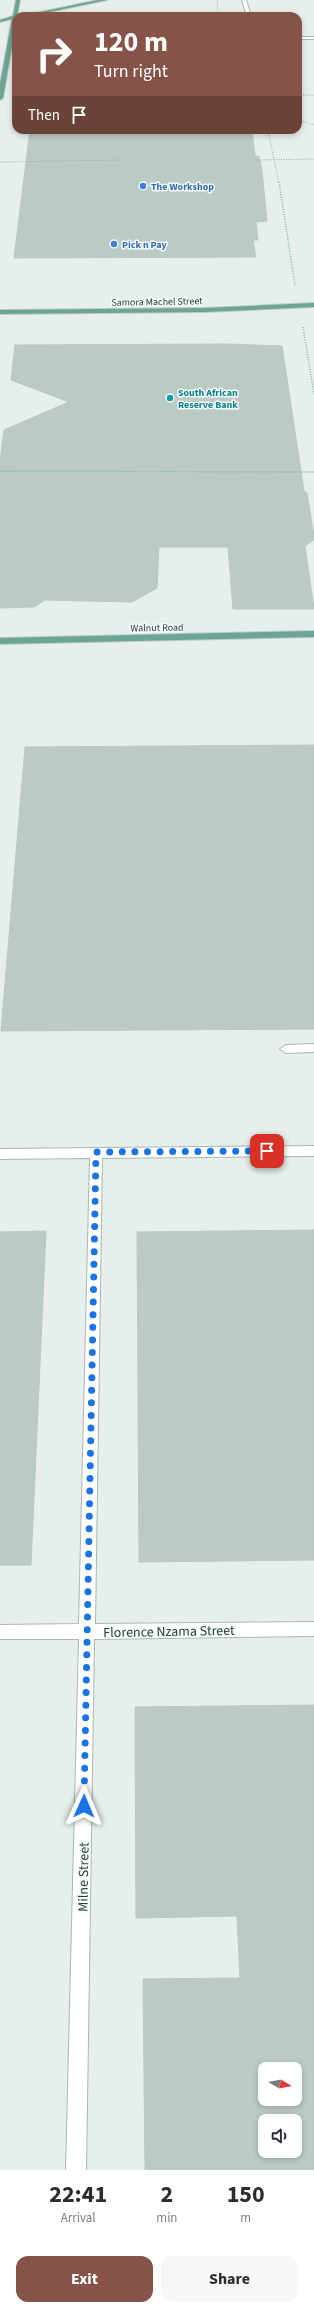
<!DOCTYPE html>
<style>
:root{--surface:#fff;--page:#f7f7f7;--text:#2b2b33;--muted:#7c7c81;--accent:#855347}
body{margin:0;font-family:"Source Sans 3",sans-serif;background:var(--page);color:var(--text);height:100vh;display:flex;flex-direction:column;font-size:15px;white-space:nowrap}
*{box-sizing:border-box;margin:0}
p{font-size:13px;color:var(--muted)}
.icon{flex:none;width:22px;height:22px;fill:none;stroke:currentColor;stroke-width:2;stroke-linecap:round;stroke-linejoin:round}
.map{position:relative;height:2170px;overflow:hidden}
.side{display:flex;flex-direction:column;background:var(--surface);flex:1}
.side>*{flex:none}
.hud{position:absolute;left:12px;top:12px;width:290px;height:122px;border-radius:12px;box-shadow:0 2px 6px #0003;background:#855347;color:#fff;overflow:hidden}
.needle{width:26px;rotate:100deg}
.controls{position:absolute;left:258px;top:2062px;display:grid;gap:8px}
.controls a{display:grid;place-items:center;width:44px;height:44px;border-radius:8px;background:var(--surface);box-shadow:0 2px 6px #0003;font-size:20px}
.pin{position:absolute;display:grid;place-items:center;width:34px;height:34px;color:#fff;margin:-17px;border-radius:8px;box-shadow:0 2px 6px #0006}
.me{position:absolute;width:44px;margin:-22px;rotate:1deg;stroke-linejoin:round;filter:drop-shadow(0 0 3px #0008)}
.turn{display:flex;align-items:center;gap:14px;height:84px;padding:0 16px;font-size:18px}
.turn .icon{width:52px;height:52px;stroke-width:2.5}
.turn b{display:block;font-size:28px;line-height:34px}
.then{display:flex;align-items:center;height:38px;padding:0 16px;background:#0003;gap:8px;font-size:15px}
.eta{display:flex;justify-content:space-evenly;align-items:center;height:68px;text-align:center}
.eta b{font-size:24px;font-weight:700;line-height:28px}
.cta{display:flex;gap:8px;margin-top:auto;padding:8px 16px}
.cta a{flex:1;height:46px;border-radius:12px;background:var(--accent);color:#fff;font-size:16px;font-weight:700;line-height:46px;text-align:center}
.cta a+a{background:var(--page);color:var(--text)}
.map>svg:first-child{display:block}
.building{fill:#bbcac4;stroke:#b8c9c2;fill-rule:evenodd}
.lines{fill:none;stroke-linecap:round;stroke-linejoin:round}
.minor-casing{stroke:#a8b8b2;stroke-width:2}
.major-casing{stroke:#c2cac8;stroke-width:2}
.path-far1{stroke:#86b3a5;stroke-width:1;stroke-dasharray:1 1.5;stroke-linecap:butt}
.path{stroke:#86b3a5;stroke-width:1.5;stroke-dasharray:1 1.5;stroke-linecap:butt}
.minor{fill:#fff;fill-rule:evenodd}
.major{fill:#6aa596;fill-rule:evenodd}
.route{stroke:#1a73e8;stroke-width:7;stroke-dasharray:0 12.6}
.shop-dot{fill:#3f7fe0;stroke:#f7fbf9;stroke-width:1.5}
.culture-dot{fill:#0f9aa8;stroke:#f7fbf9;stroke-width:1.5}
.labels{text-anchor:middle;stroke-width:3;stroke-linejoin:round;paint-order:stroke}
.far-shop-label{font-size:10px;font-weight:bold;fill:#366cbe;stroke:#f7fbf9;text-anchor:start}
.far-street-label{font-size:10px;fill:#24423a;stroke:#f7fbf9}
.far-culture-label{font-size:10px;font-weight:bold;fill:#0d838f;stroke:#f7fbf9;text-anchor:start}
.near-street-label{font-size:14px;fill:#24423a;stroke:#f7fbf9}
</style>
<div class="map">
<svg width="314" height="2170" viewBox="0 0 314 2170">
<rect width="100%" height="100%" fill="#e6efeb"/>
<!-- building -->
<g class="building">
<path d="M30 130H252L255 156H259L262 171 267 221 256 222 258 240H253L256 257 14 258Z"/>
<path d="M227 344 282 346 304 491 307 493 314 536V540L305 546 314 609H233L228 547H159L157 588 132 602 45 600 34 607 0 608V461L4 430 69 402 11 380 15 345Z"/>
<path d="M314 745V1029L1 1031 25 747Z"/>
<path d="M314 1230V1560L139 1562 137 1232Z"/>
<path d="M46 1231 31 1565H0V1232Z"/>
<path d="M314 1705V2170H145L143 1979 240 1978 237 1916 136 1918 135 1707ZM265 2069H295V2099H265ZM265 2121H295V2151H265Z"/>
</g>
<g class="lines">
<!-- minor casing -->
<g class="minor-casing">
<g id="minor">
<path d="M242 0H246L251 16H247Z"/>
<rect x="298" y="37" width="16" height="2"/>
<path d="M314 1044V1052L286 1053 280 1049 286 1045Z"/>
<path d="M314 1146V1156L102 1158 95 1624 314 1622V1636L94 1639 86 2170H66L79 1639H0V1625L79 1624 90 1158 0 1159V1149Z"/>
</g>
</g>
<!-- major casing -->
<g class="major-casing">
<g id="major">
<path d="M16 0H20L3 98 0 100V84L12 19 0 22V20L13 16Z"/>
<path d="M98 0H107L30 16H21Z"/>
<path d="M314 303V307L204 312 0 314V310L204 308Z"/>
<path d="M314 631V637L0 644V638Z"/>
</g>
</g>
<!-- path-far1 -->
<g class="path-far1">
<path d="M208 16 218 13 217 0"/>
<path d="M298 95H314"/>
<path d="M298 120 314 125"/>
<path d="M268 130 279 183"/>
<path d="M256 160 314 159"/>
<path d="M0 162 122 160"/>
</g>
<!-- path -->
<g class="path">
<path d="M279 182 295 285"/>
<path d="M303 327 314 394"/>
<path d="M0 471 314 472"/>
</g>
<!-- minor -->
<use href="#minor" class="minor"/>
<!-- major -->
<use href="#major" class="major"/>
</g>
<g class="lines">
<!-- route -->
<path class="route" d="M84 1806 96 1152 267 1151"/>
</g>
<!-- markers -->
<g class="shop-dot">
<circle cx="143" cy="186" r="4"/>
<circle cx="114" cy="244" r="4"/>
</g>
<circle class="culture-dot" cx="170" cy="398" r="4"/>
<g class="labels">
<!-- far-shop labels -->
<g class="far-shop-label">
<text x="151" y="190">The Workshop</text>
<text x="122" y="248">Pick n Pay</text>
</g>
<!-- far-street labels -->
<g class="far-street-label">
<text transform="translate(157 301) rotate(-1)" y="4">Samora Machel Street</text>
<text transform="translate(157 627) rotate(-1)" y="4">Walnut Road</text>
</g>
<!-- far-culture labels -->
<g class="far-culture-label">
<text x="178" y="396">South African<tspan x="178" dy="12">Reserve Bank</tspan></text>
</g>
<!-- near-street labels -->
<g class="near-street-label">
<text transform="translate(169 1631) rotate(-1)" y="5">Florence Nzama Street</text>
<text transform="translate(83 1877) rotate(-89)" y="5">Milne Street</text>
</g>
</g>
</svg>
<div class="controls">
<a><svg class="needle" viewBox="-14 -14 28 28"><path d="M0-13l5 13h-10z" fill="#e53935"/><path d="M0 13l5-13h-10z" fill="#7c7c81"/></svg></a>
<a><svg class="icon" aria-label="sound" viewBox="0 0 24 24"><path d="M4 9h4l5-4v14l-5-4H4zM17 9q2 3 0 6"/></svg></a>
</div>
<div class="pin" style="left:267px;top:1151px;background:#d93025"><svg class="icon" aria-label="arrive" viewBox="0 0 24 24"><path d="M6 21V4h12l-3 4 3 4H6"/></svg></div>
<svg class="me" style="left:84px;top:1806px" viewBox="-20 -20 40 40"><path d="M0-17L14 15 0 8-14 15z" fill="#1a73e8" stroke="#fff" stroke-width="4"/></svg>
<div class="hud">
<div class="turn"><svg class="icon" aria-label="right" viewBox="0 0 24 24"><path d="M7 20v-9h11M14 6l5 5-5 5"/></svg><div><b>120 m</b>Turn right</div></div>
<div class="then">Then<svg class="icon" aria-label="arrive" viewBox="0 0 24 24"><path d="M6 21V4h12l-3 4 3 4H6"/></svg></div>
</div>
</div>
<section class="side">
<div class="eta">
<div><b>22:41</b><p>Arrival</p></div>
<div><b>2</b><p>min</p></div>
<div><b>150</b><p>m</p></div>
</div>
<div class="cta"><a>Exit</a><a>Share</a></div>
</section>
